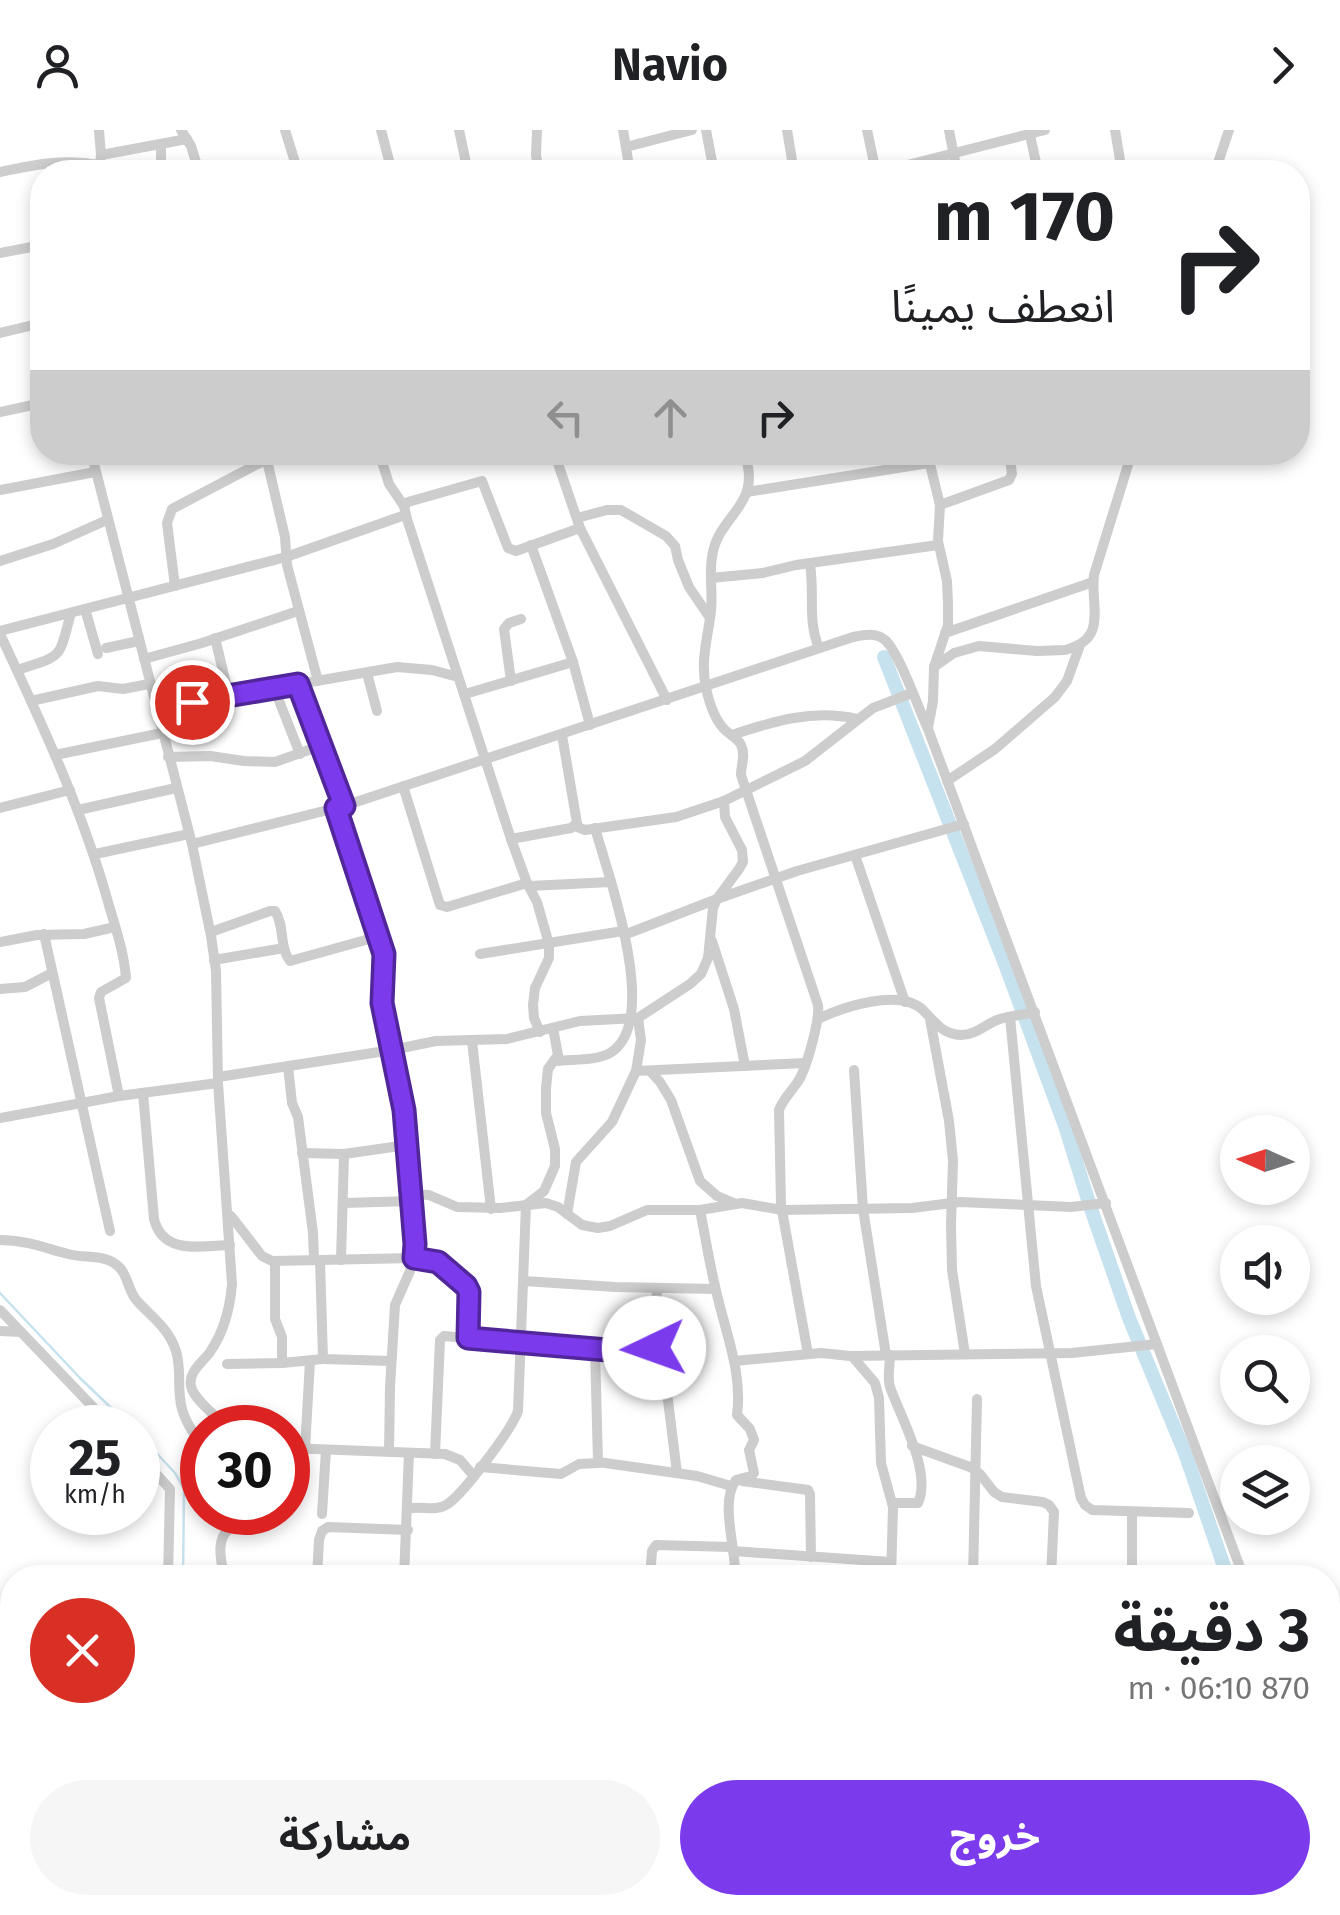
<!DOCTYPE html>
<html lang="ar">
<meta charset="utf-8">
<style>
:root{--surface:#fff;--page:#f6f6f6;--text:#202124;--muted:#757577;--accent:#7c3aed}
body{margin:0;font-family:"Fira Sans","Noto Sans Arabic",sans-serif;background:var(--page);color:var(--text);direction:rtl;height:100vh;display:flex;flex-direction:column;font-size:38px;white-space:nowrap}
*{box-sizing:border-box;margin:0}
p{font-size:32px;color:var(--muted)}
.icon{flex:none;width:55px;height:55px;fill:none;stroke:currentColor;stroke-width:2;stroke-linecap:round;stroke-linejoin:round}
.map{position:relative;flex:1;overflow:hidden;direction:ltr}
.side{position:absolute;left:0px;top:1435px;width:1340px;height:350px;display:flex;flex-direction:column;background:var(--surface);border-radius:40px 40px 0 0;box-shadow:0 5px 15px #0003;direction:rtl}
.side>*{flex:none}
.banner{position:absolute;left:30px;top:30px;width:1280px;height:305px;border-radius:40px;box-shadow:0 5px 15px #0003;direction:rtl;background:#fff;color:var(--text);overflow:hidden}
.needle{width:65px;rotate:273deg}
.fabs{position:absolute;left:1220px;top:985px;display:grid;gap:20px}
.fabs a{display:grid;place-items:center;width:90px;height:90px;border-radius:50%;background:var(--surface);box-shadow:0 5px 15px #0003;font-size:50px}
.speed{position:absolute;left:30px;top:1275px;display:flex;gap:20px;font-size:50px;font-weight:700;text-align:center}
.speed>*{display:grid;place-content:center;width:130px;height:130px;border-radius:50%;background:var(--surface);box-shadow:0 5px 15px #0003;line-height:1}
.speed small{font-size:25px;font-weight:400}
.speed .limit{border:15px solid #d22;background:#fff;color:#111}
.pin{position:absolute;display:grid;place-items:center;width:85px;height:85px;color:#fff;margin:-42px;border:5px solid #fff;border-radius:50%;box-shadow:0 2px 10px #0007}
.me{position:absolute;width:110px;margin:-55px;rotate:267deg;stroke-linejoin:round;filter:drop-shadow(0 0 8px #0008)}
.turn{display:flex;align-items:center;gap:35px;height:210px;padding:0 30px;font-size:45px}
.turn .icon{width:130px;height:130px;stroke-width:2.5}
.turn b{display:block;font-size:70px;line-height:85px}
.lanes{display:flex;align-items:center;height:95px;padding:0 30px;background:#0003;justify-content:center;gap:50px;direction:ltr}
.lanes .off{opacity:.35}
.round{display:grid;place-items:center;flex:none;width:105px;height:105px;border-radius:52px;background:var(--page)}
.summary{display:flex;align-items:center;justify-content:space-between;height:170px;padding:0 30px}
h1{font-size:60px;font-weight:700;line-height:75px}
.primary-button{display:flex;gap:20px;margin-top:auto;padding:20px 30px}
.primary-button a{flex:1;height:115px;border-radius:60px;background:var(--accent);color:#fff;font-size:40px;font-weight:700;line-height:115px;text-align:center}
.primary-button a+a{background:var(--page);color:var(--text)}
header{display:flex;justify-content:space-between;align-items:center;height:130px;padding:0 30px;background:var(--surface);font-size:45px;font-weight:700}
.map>svg:first-child{display:block}
.lines{fill:none;stroke-linecap:round;stroke-linejoin:round}
.stream{stroke:#c7e2ef;stroke-width:2.5}
.river{stroke:#c7e2ef;stroke-width:14}
.minor{stroke:#cdcdcd;stroke-width:10}
.route-casing{stroke:#51269a;stroke-width:25}
.route{stroke:#7c3aed;stroke-width:18}
</style>
<header><svg class="icon" aria-label="forward" viewBox="0 0 24 24"><path d="M9 5l7 7-7 7"/></svg>Navio<svg class="icon" aria-label="person" viewBox="0 0 24 24"><circle cx="12" cy="8" r="4"/><path d="M4 21q1-7 8-7t8 7"/></svg></header>
<div class="map">
<svg width="1340" height="1785" viewBox="0 0 1340 1785">
<rect width="100%" height="100%" fill="#fff"/>
<g class="lines">
<!-- stream -->
<g class="stream">
<path d="M0 1163 80 1248 132 1298"/>
<path d="M138 1303 175 1343 184 1359 183 1448"/>
<path d="M172 1785 173 1772"/>
</g>
<!-- river -->
<g class="river">
<path d="M884 527 1005 834 1065 996 1090 1076 1129 1188 1185 1323 1228 1448"/>
<path d="M1328 1703 1340 1728"/>
</g>
<!-- minor -->
<g class="minor">
<path d="M181 0 191 16 199 42"/>
<path d="M285 0 298 42"/>
<path d="M381 0 392 42"/>
<path d="M459 0 468 42"/>
<path d="M537 0 536 25 539 42"/>
<path d="M623 0 630 42"/>
<path d="M706 0 714 42"/>
<path d="M787 0 794 42"/>
<path d="M867 0 876 42"/>
<path d="M949 0 957 42"/>
<path d="M1115 0 1122 42"/>
<path d="M1030 5 1038 42"/>
<path d="M626 17 692 0"/>
<path d="M101 25 187 9"/>
<path d="M0 42C34 35 64 28 99 35"/>
<path d="M99 42 101 25 99 0"/>
<path d="M161 42V14"/>
<path d="M880 42 1045 0"/>
<path d="M1215 42 1229 0"/>
<path d="M0 123 42 115"/>
<path d="M0 203 42 193"/>
<path d="M0 282 42 273"/>
<path d="M91 322 192 714 211 806 216 841 218 953 232 1154C230 1178 224 1202 210 1222 203 1232 188 1242 191 1256 193 1269 218 1288 228 1298"/>
<path d="M265 322 285 407 287 435 318 551"/>
<path d="M379 322 389 354 404 376"/>
<path d="M554 322 580 398 667 570"/>
<path d="M744 322C764 377 718 383 712 427 709 445 713 463 711 481 708 507 700 531 706 558 709 572 714 589 725 600 730 605 738 608 741 615 746 625 741 635 741 645L818 875C820 890 806 941 797 953 790 963 783 969 779 980L781 1075 808 1224"/>
<path d="M927 322 940 375 938 411 947 451 948 474V495L934 537 933 571 928 598"/>
<path d="M1095 322 1101 327 1132 323"/>
<path d="M0 360 95 342"/>
<path d="M747 362 929 333"/>
<path d="M940 375 1009 350 1012 344 1009 322"/>
<path d="M577 388 607 380H621L666 406 675 416 678 430 689 457 710 488"/>
<path d="M531 415 573 532 590 595"/>
<path d="M0 431 53 414 107 390"/>
<path d="M810 435C815 465 807 489 819 518"/>
<path d="M711 448 763 443 796 435 938 415"/>
<path d="M175 456 167 393 172 379 267 329"/>
<path d="M85 479 98 524"/>
<path d="M0 501 286 427 405 385"/>
<path d="M945 503 1093 452"/>
<path d="M0 504C41 592 82 679 108 772 115 796 124 822 126 848L101 862 99 868 119 966"/>
<path d="M215 508 229 566"/>
<path d="M106 518 139 511"/>
<path d="M144 529 202 513 298 481"/>
<path d="M934 537 954 523 979 516 1037 521 1065 520C1109 509 1090 476 1094 445L1132 322"/>
<path d="M17 540C64 525 58 530 71 483"/>
<path d="M367 543 377 581"/>
<path d="M511 551 504 499 509 493 521 489"/>
<path d="M298 554 344 676"/>
<path d="M274 558 300 624"/>
<path d="M465 564 573 532"/>
<path d="M31 571 98 556 123 559 149 554"/>
<path d="M155 579 397 537 432 540 458 547"/>
<path d="M732 605C774 591 813 579 857 589"/>
<path d="M55 625 162 603"/>
<path d="M168 627 210 626 244 631 275 632 320 616"/>
<path d="M947 651 995 619 1055 567 1067 551 1080 515"/>
<path d="M403 656 440 775 447 777 527 753"/>
<path d="M0 678 70 660"/>
<path d="M336 678 376 795 384 824 383 873 404 979 410 1039 415 1114 410 1141 395 1175 390 1257 389 1322"/>
<path d="M78 680 176 658"/>
<path d="M575 696 585 700 676 687 724 671 805 631 873 578 912 563"/>
<path d="M511 709 571 698 577 693 562 605"/>
<path d="M192 714 344 676 853 507C863 505 876 502 885 510 899 522 919 580 928 599L1244 1448"/>
<path d="M95 724 189 704"/>
<path d="M855 725 905 872"/>
<path d="M529 756 611 752"/>
<path d="M211 802 270 781H275C285 796 279 817 290 831L380 806"/>
<path d="M44 804 110 1101"/>
<path d="M624 805 717 769 739 739 743 732 742 720 725 687 724 671"/>
<path d="M712 811 734 879 745 936"/>
<path d="M0 812 37 805 84 804 115 797"/>
<path d="M480 824 623 801"/>
<path d="M214 830 284 818"/>
<path d="M0 859 25 857 52 843"/>
<path d="M1010 887 1036 1156 1081 1368 1085 1375 1092 1380 1189 1383"/>
<path d="M818 889C843 877 899 858 923 880 935 892 942 904 961 905 976 905 984 895 997 890 1008 886 1022 885 1035 882"/>
<path d="M930 889 949 991 953 1031 951 1095 952 1140 965 1224"/>
<path d="M540 902 534 888 533 875 535 858 549 828V814L537 772 527 753 511 709 407 389 404 376 408 372 482 351 508 418 516 421 580 398"/>
<path d="M472 911 491 1079"/>
<path d="M556 931C572 929 596 931 610 923 662 892 608 745 595 698"/>
<path d="M288 936 292 973 298 987 313 1103 314 1130"/>
<path d="M854 940 863 1079 886 1225"/>
<path d="M636 941 805 933"/>
<path d="M650 941 660 952 671 970 700 1051 717 1066 734 1073"/>
<path d="M218 947 392 920 436 911 507 909 580 891 638 888 690 854 701 844 708 828 713 778 717 769 797 741 964 694"/>
<path d="M143 963 154 1089C163 1125 200 1116 230 1115"/>
<path d="M0 988 119 966 218 953"/>
<path d="M302 1023 344 1024 407 1015"/>
<path d="M411 1064 429 1065 457 1077 500 1078 546 1073 558 1077 582 1095 598 1098 610 1096 647 1080H700L742 1073 782 1080 912 1078 960 1072 1071 1077 1106 1073"/>
<path d="M344 1073 412 1071"/>
<path d="M700 1080C705 1105 709 1131 715 1156 724 1199 743 1241 737 1285L750 1299 754 1310 749 1320 754 1343 751 1346 736 1350C719 1373 737 1420 735 1448"/>
<path d="M567 1084 576 1032 612 992 636 941 641 910 638 888"/>
<path d="M231 1086 262 1126 272 1131 414 1128 443 1135 468 1158V1208"/>
<path d="M0 1110C25 1110 45 1118 68 1124 86 1129 106 1123 120 1138 129 1148 128 1162 138 1172 153 1188 169 1199 176 1221 181 1237 178 1251 180 1267 181 1286 192 1301 202 1316"/>
<path d="M320 1130 323 1229 391 1231"/>
<path d="M341 1130 344 1024"/>
<path d="M275 1131V1189L282 1207V1233"/>
<path d="M524 1151 615 1157 715 1159"/>
<path d="M657 1159 654 1222 664 1238 677 1343"/>
<path d="M0 1180 113 1298"/>
<path d="M0 1201 21 1202"/>
<path d="M595 1219 598 1332 697 1346 731 1356"/>
<path d="M890 1225C890 1235 887 1248 890 1257 901 1288 932 1342 918 1373H892"/>
<path d="M852 1226 875 1253 879 1268 881 1333 893 1377 891 1448"/>
<path d="M734 1231 821 1223 850 1226 1072 1223 1157 1214"/>
<path d="M227 1234 282 1233 323 1229"/>
<path d="M912 1316 970 1337 980 1344 994 1362 1002 1367 1043 1372 1049 1375 1054 1382 1051 1448"/>
<path d="M288 1318 445 1324 460 1330 473 1345"/>
<path d="M305 1319 310 1231"/>
<path d="M138 1324 170 1359 168 1448"/>
<path d="M435 1324 440 1210 444 1206 654 1224"/>
<path d="M480 1337 561 1344 579 1334 599 1333"/>
<path d="M742 1351 808 1360 810 1364 811 1427"/>
<path d="M408 1379C420 1375 435 1382 446 1375 462 1366 512 1299 518 1281L526 1075 544 1061 555 1036V1019L546 983V958L548 939 558 925 553 898"/>
<path d="M322 1384 326 1320"/>
<path d="M733 1421 891 1432"/>
<path d="M224 1448C222 1432 215 1412 228 1400 236 1394 240 1392 245 1382"/>
<path d="M317 1448 319 1410 322 1401 328 1397 408 1400"/>
<path d="M404 1448 409 1323"/>
<path d="M650 1448 652 1421 656 1415 731 1417"/>
<path d="M973 1448 977 1269"/>
<path d="M1132 1448V1382"/>
<path d="M0 1545 12 1546"/>
<path d="M1328 1663 1340 1693"/>
<path d="M1039 1772 1157 1785"/>
<path d="M156 1785 157 1772"/>
<path d="M203 1785 207 1772"/>
<path d="M300 1785 301 1772"/>
<path d="M380 1785 381 1772"/>
<path d="M464 1785 465 1772"/>
<path d="M550 1785 551 1772"/>
<path d="M627 1785 629 1772"/>
<path d="M712 1785 713 1772"/>
<path d="M791 1785 792 1772"/>
<path d="M872 1785V1772"/>
<path d="M955 1785 956 1772"/>
<path d="M1204 1785 1205 1772"/>
<path d="M1285 1785V1772"/>
</g>
</g>
<g class="lines">
<!-- route casing -->
<g class="route-casing">
<path id="route" d="M192 572 298 554 344 676 336 678 384 824 382 873 404 980 415 1114 414 1128 438 1132 466 1156 469 1162 468 1208 654 1224V1218"/>
</g>
<!-- route -->
<use href="#route" class="route"/>
</g>
</svg>
<div class="fabs">
<a><svg class="needle" viewBox="-14 -14 28 28"><path d="M0-13l5 13h-10z" fill="#e53935"/><path d="M0 13l5-13h-10z" fill="#757577"/></svg></a>
<a><svg class="icon" aria-label="sound" viewBox="0 0 24 24"><path d="M4 9h4l5-4v14l-5-4H4zM17 9q2 3 0 6"/></svg></a>
<a><svg class="icon" aria-label="search" viewBox="0 0 24 24"><circle cx="10" cy="10" r="6"/><path d="M15 15l6 6"/></svg></a>
<a><svg class="icon" aria-label="layers" viewBox="0 0 24 24"><path d="M12 4l9 5-9 5-9-5zM3 14l9 5 9-5"/></svg></a>
</div>
<div class="speed"><div>25<small>km/h</small></div><div class="limit">30</div></div>
<div class="pin" style="left:192px;top:572px;background:#d93025"><svg class="icon" aria-label="arrive" viewBox="0 0 24 24"><path d="M6 21V4h12l-3 4 3 4H6"/></svg></div>
<svg class="me" style="left:654px;top:1218px" viewBox="-20 -20 40 40"><circle r="19" fill="#fff"/><path d="M0-13L10 11 0 6-10 11z" fill="#7c3aed"/></svg>
<div class="banner">
<div class="turn"><svg class="icon" aria-label="right" viewBox="0 0 24 24"><path d="M7 20v-9h11M14 6l5 5-5 5"/></svg><div><b>170 m</b>انعطف يمينًا</div></div>
<div class="lanes"><svg class="icon off" aria-label="left" viewBox="0 0 24 24"><path d="M17 20v-9H6M10 6l-5 5 5 5"/></svg><svg class="icon off" aria-label="ahead" viewBox="0 0 24 24"><path d="M12 20V5M6 11l6-6 6 6"/></svg><svg class="icon" aria-label="right" viewBox="0 0 24 24"><path d="M7 20v-9h11M14 6l5 5-5 5"/></svg></div>
</div>
<section class="side">
<div class="summary"><div><h1>3 دقيقة</h1><p>870 m · 06:10</p></div><a class="round" style="background:#d93025;color:#fff"><svg class="icon" aria-label="close" viewBox="0 0 24 24"><path d="M6 6l12 12M18 6L6 18"/></svg></a></div>
<div class="primary-button"><a>خروج</a><a>مشاركة</a></div>
</section>
</div>
